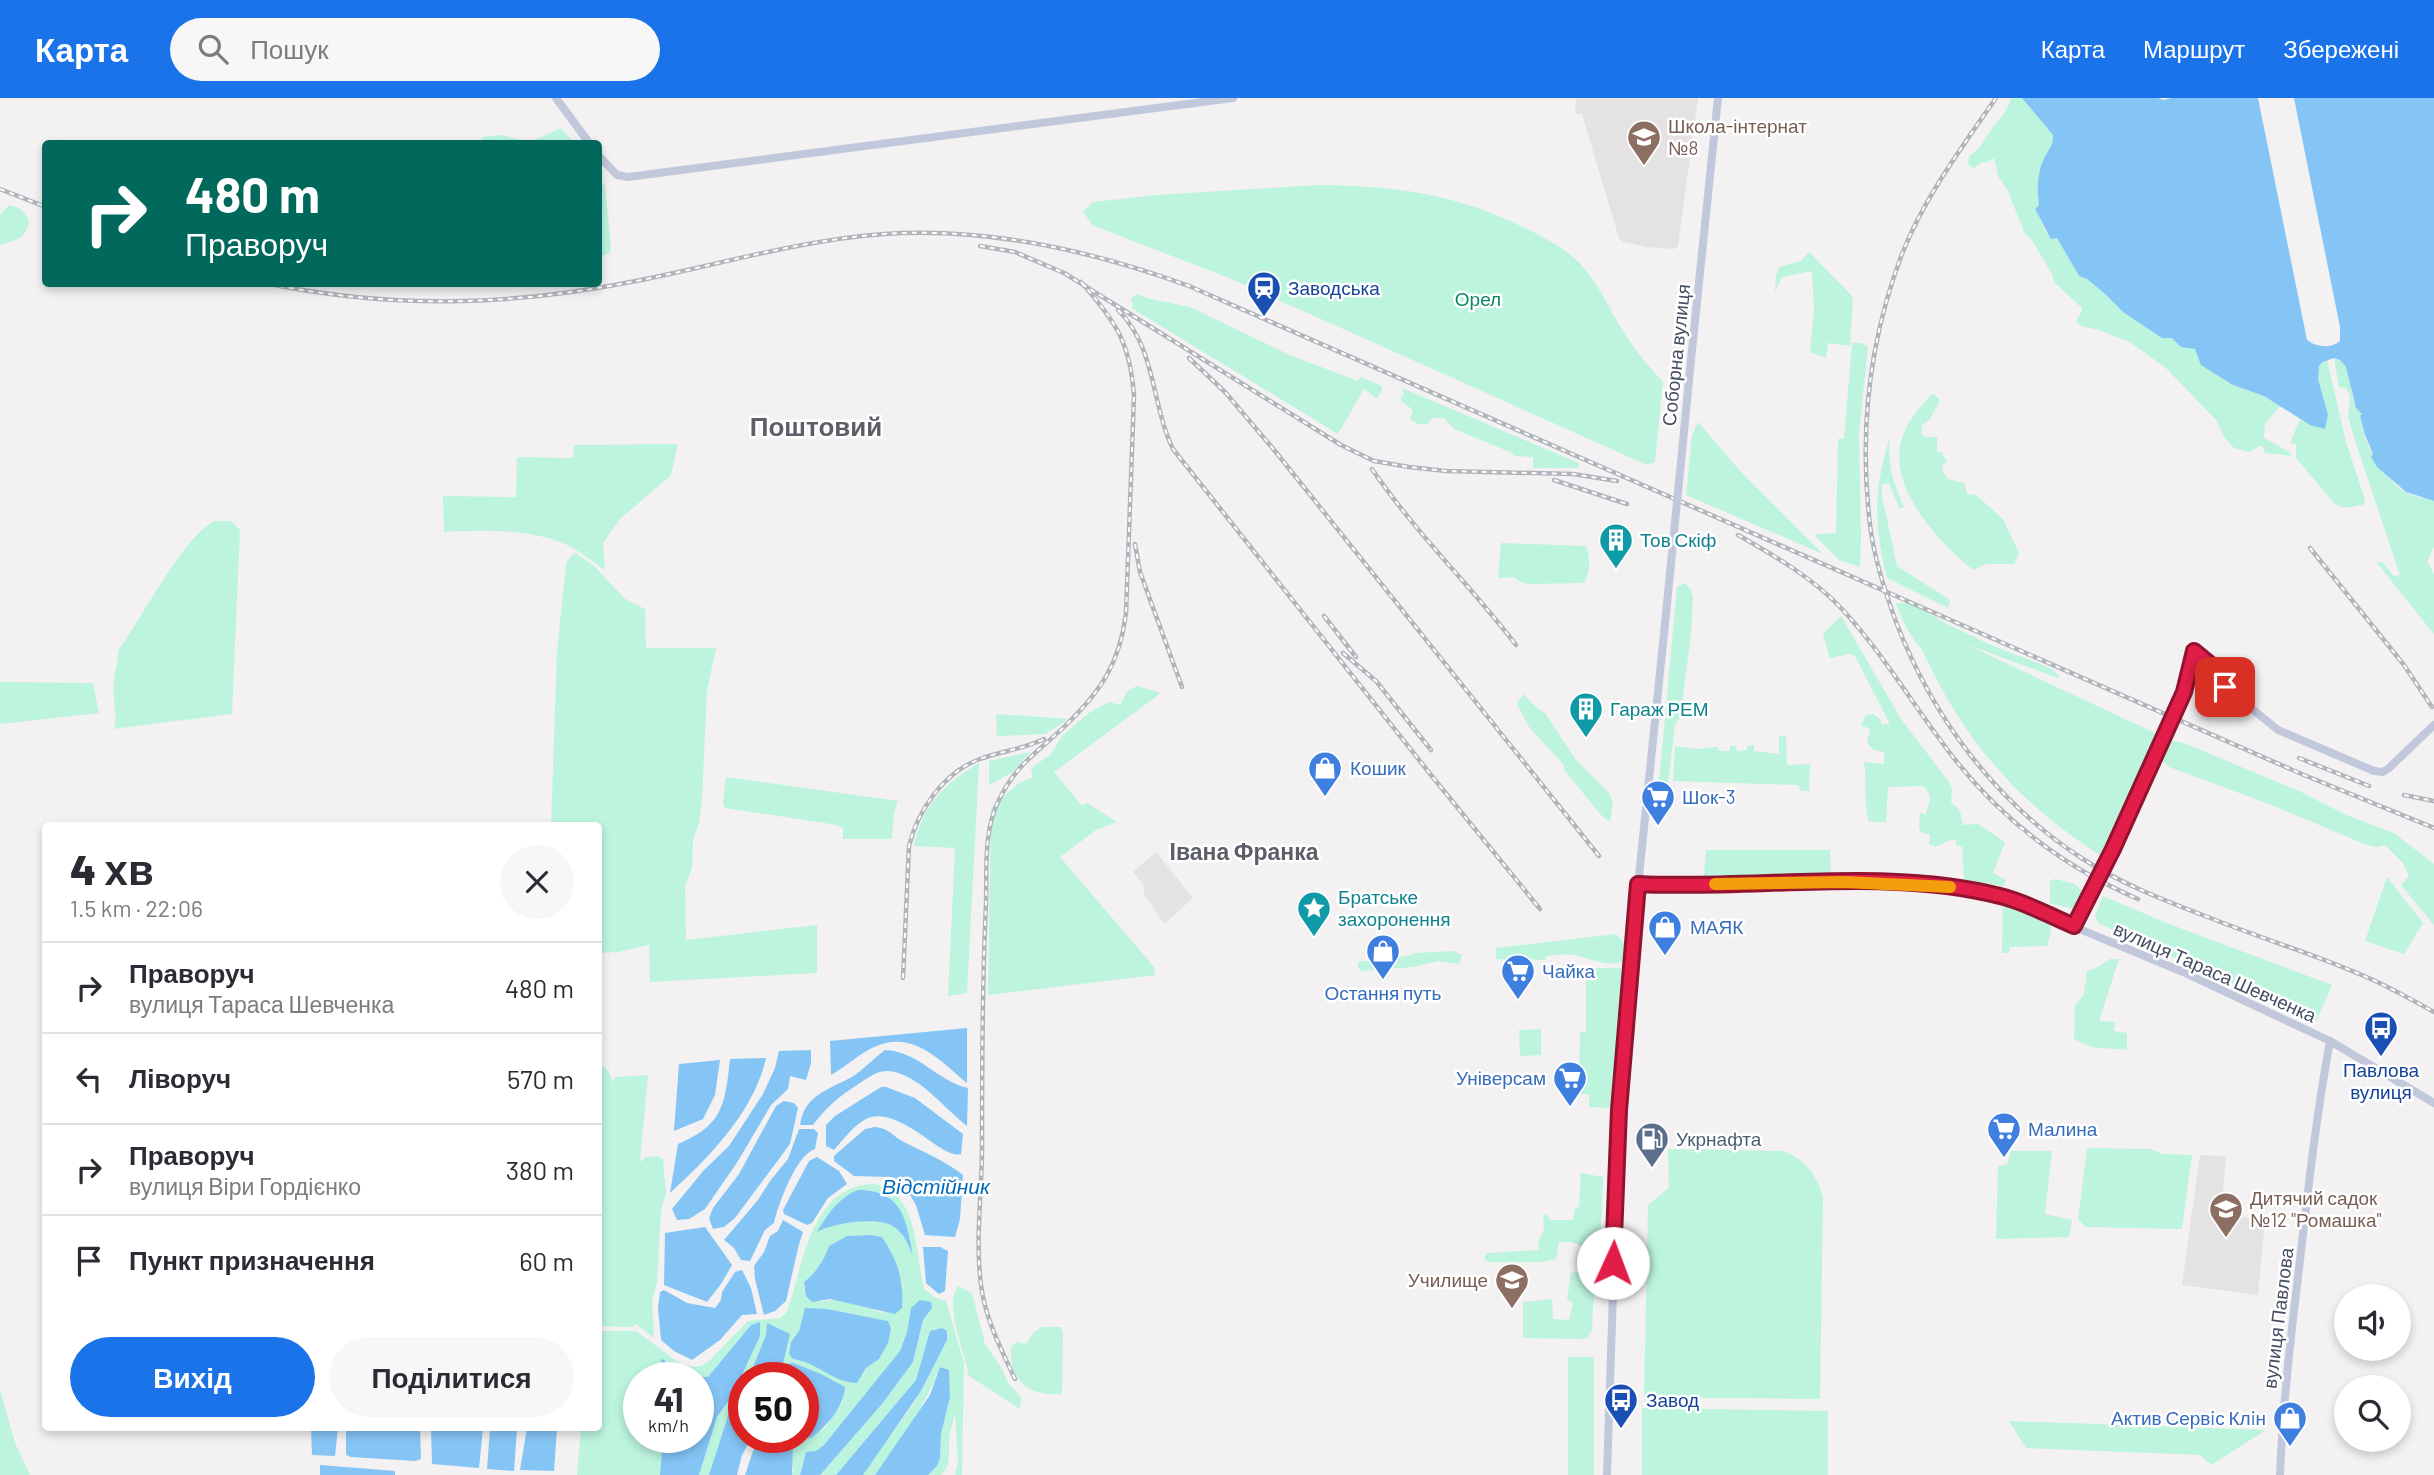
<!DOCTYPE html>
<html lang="uk">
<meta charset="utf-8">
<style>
:root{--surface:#fff;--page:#f7f7f7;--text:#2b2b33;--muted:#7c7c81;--line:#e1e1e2;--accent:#1a73e8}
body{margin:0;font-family:Barlow,sans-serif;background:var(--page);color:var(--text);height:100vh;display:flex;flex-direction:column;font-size:26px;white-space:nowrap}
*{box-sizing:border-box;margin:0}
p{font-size:23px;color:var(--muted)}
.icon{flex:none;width:38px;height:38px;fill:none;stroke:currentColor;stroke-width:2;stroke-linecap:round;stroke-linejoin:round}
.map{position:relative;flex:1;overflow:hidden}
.sheet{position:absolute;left:42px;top:724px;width:560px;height:609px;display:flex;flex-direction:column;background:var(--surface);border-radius:7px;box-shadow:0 4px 10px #0003}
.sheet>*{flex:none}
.guide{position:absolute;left:42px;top:42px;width:560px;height:147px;border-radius:7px;box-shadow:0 4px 10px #0003;background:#00695c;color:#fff;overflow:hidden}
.fabs{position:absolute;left:2334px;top:1186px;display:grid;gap:14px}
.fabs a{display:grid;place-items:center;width:77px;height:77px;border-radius:50%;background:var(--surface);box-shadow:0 4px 10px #0003;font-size:35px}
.speed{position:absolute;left:623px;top:1264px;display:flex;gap:14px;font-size:35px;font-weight:700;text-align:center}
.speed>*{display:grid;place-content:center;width:91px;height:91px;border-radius:50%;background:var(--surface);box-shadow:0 4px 10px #0003;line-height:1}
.speed small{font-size:18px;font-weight:400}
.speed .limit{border:10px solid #d22;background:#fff;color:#111}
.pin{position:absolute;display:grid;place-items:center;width:60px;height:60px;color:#fff;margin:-30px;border-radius:14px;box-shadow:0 4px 10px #0006}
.me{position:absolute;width:77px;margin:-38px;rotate:2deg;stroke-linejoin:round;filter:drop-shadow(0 0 5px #0008)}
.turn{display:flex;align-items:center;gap:24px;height:147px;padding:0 28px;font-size:32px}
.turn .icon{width:91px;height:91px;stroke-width:2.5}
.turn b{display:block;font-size:49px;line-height:60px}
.round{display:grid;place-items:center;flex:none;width:74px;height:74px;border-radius:37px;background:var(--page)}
.summary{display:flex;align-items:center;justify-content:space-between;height:119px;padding:0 28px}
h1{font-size:42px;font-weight:800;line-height:52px}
.button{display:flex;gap:14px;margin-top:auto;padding:14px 28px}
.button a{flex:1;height:80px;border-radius:42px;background:var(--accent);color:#fff;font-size:28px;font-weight:800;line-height:80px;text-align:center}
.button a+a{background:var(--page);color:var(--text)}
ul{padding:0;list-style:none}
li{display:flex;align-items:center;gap:21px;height:91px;padding:0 28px;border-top:2px solid var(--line)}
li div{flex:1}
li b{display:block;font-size:26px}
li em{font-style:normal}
header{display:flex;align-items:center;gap:42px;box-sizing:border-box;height:98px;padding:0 35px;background:var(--accent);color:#fff}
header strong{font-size:33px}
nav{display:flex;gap:38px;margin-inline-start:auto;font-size:24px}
.search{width:490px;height:63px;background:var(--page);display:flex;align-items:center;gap:18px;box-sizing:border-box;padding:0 24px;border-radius:38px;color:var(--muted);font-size:26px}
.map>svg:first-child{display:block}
.education{fill:#e5e2e3}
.green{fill:#bcf4de;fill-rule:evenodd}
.water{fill:#84c5f6}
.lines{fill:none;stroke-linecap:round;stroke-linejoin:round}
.secondary{stroke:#c2c8db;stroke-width:8}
.rail-casing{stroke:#b2b4bc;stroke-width:4.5}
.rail{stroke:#fff;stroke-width:2;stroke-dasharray:5;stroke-linecap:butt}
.secondary-bridge{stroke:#c2c8db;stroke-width:8}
.route-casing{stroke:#92132f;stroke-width:18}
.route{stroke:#e11d48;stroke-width:12}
.slow{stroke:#f59e0b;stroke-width:12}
.labels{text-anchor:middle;stroke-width:5;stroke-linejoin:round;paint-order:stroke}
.education-label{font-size:19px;fill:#785e54;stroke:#fff;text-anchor:start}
.transit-label{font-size:19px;fill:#164399;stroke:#fff;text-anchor:start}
.park-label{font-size:19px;fill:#0d8665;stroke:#fff}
.street-label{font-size:19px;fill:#464e61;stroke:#fff}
.culture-label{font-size:19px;fill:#0d838f;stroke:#fff;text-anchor:start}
.shop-label{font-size:19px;fill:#366cbe;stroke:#fff;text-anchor:start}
.service-label{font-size:19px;fill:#4e5e75;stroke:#fff;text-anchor:start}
.water-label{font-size:21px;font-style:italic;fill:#0069ba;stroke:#fff}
.quarter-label{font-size:23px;font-weight:bold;fill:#5c5f67;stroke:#fff}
.district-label{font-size:26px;font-weight:bold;fill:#5c5f67;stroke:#fff}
</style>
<header>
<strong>Карта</strong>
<div class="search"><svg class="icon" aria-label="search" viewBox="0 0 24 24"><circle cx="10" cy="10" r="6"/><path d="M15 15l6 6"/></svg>Пошук</div>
<nav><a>Карта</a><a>Маршрут</a><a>Збережені</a></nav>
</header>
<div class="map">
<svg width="2434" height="1377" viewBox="0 0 2434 1377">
<rect width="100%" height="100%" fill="#f3f1f1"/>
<!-- education -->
<g class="education">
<path d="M1576 0H1698L1678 148 1674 151 1647 149 1623 144 1619 140 1582 16H1575Z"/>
<path d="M1156 754 1193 800 1164 826 1144 796 1143 786 1133 774Z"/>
<path d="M2200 1057 2226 1058 2221 1116 2265 1122 2258 1197 2182 1187Z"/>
</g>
<!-- green -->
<g class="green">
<path d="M2011 0H2022L2053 37C2054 48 2048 53 2043 63 2037 76 2037 93 2039 107L2035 111 2047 136 2057 140 2079 178 2087 181 2104 195 2123 214 2172 240 2181 249 2195 251 2233 287 2264 298 2280 308 2265 326 2264 340 2288 353 2292 358 2265 355 2262 347 2249 354 2234 350 2224 339 2216 322 2167 271 2130 244 2099 232 2081 228 2076 223 2081 215 2082 210 2054 184 2052 176 2032 142 2025 136 2007 91 1998 78 1994 60 1986 65 1982 64 1973 71 1968 65 1970 57C1982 49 1981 46 1989 35 1998 21 2006 17 2011 0Z"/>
<path d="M561 30 574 45H482V39L500 37 531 44Z"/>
<path d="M599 76 605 89 611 148 610 155 599 159Z"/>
<path d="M1318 87C1398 88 1459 96 1531 133 1552 144 1572 154 1587 174 1601 191 1611 214 1623 233 1635 252 1648 268 1663 284L1655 364 1647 367 1234 182 1092 127 1083 113 1093 104 1157 97Z"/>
<path d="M9 107 21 111 29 122C28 139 16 143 0 147V117Z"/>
<path d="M1809 154 1853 199 1850 248 1828 245 1826 260 1810 254 1814 211 1812 173 1782 179 1775 194 1776 178 1779 169 1801 163Z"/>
<path d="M1138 196 1146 200 1190 209 1292 258 1358 283 1361 279 1382 288V292L1377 301 1364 291 1338 336 1133 211 1131 200Z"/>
<path d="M1852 245H1861L1868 249 1859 334 1861 438 1860 469 1839 462 1816 439 1817 436 1836 435 1838 341H1844Z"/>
<path d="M2334 260C2354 265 2349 293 2355 307 2357 311 2360 313 2362 317 2359 341 2385 384 2407 395 2416 399 2425 400 2434 403V449L2427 463 2434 476V536L2378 466 2377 464H2382L2394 478 2400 477 2353 336 2348 318 2350 298 2346 290 2339 289Z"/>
<path d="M2327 262 2346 344 2365 402 2363 407C2351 408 2344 413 2334 405L2296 360V346L2291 345V343L2300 321 2310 327 2328 317C2321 303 2315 284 2319 268Z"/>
<path d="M1402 290 1579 365V370H1533V359L1515 358 1510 354 1454 331 1444 320H1432L1428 326H1418L1410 321 1413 312 1400 302 1404 295Z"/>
<path d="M1933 295 1940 302 1930 321 1922 327 1921 336 1925 339H1937V354H1941L1947 364 1942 367 1943 374 1948 381 1964 385 1967 396 1976 397 2003 421 2019 455 2014 466H1985L1973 472C1939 445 1886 388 1902 340 1908 322 1920 309 1933 295Z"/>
<path d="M1698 324 1741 374 1823 456 1686 397 1692 337Z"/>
<path d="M1889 342C1889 370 1893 384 1904 409L1900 411 1889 386H1882V398L1897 468 1950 502 1948 510 1887 480C1874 426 1873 396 1889 342Z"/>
<path d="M678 346 671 377 620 421 603 445 605 472C594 465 584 456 573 450 536 430 486 432 444 434L443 398 516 399 517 359 573 360 574 347Z"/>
<path d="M215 423H231L240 432 232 616 111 631 115 629C117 613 112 597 114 582 115 571 119 563 118 553 141 522 184 437 215 423Z"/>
<path d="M1501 445 1586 448C1590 460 1591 474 1584 485L1528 486 1520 484 1514 479 1498 480Z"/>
<path d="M576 455 595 469 625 501 645 511 646 550H716L707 593 702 702 699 725 693 742 692 770 685 788 686 842 817 827V875L650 884 649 847 618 854 599 855 598 728H551L557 554 566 466 571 458Z"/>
<path d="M1685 485 1691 492 1693 499 1691 537 1680 619 1675 627 1665 710 1653 713 1660 673 1677 489Z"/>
<path d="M1896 505H1908L1921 510 1943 524 1991 547 2050 570 2060 579 2058 580 1965 546 2157 636 2100 757C2044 722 1993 674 1958 618 1944 597 1933 574 1922 552 1919 547 1915 544 1912 539 1905 529 1900 516 1896 505Z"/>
<path d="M1841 518 1901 621 1949 684 1952 691 1951 705C1961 710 1961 717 1963 727L1978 726 2005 744 1993 775 2006 782 2003 788 1964 782 1962 749 1956 747V742L1952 741 1935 749 1929 746 1930 736 1922 735 1919 730 1920 715 1926 716C1929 703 1934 699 1923 688L1888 689 1886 724H1869C1863 701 1867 686 1864 664L1884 666V654L1874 652 1867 645 1870 631 1861 627 1866 617 1873 616 1880 621 1882 627 1890 626 1855 558 1850 556 1830 560 1823 536Z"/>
<path d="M0 584 93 585 99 615 0 626Z"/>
<path d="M1137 588 1161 595 1054 674 1082 708 1087 705 1117 724 1096 732 1060 759 1154 869 1155 877 988 897 991 710 1018 686 1033 679 1031 670 1050 657 1063 637 1089 615 1109 604 1120 607 1127 593Z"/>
<path d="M1523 596 1538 611 1545 615 1576 662 1609 695 1613 704 1610 724 1602 718 1565 673 1564 667 1529 629 1517 606Z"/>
<path d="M996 616 1069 621 1045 636 997 638Z"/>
<path d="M1779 638H1786L1787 667 1810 666 1809 693H1801L1798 687 1673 683 1675 648 1697 651 1718 649 1719 653H1730V648H1736L1737 653 1747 652V648L1754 647V653L1779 656Z"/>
<path d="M2168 642 2184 645 2301 694 2346 717 2394 735 2434 766V827L2401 787 2409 778 2403 765 2385 747 2377 749 2367 747 2269 706 2169 669C2158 660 2159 652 2168 642Z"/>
<path d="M1030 654 1013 674 989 687V663Z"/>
<path d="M979 665 967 895 948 898 955 750 914 748C922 708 945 685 979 665Z"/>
<path d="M726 679 898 703 894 715 892 741H843V730L837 727 725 710 723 705Z"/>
<path d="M1706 752H1830L1831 775 1704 778Z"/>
<path d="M2387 779 2423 825 2404 856 2365 843Z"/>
<path d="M2055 781 2075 786 2083 794 2080 804 2074 811 2050 805V783Z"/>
<path d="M2103 798 2169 826 2332 887 2316 924 2098 825 2095 818Z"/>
<path d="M2003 800 2049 820 2051 834 2047 848 2010 849 2009 855H2002Z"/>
<path d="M1616 836 1625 846 1624 863C1608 870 1590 860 1574 857 1565 856 1555 857 1546 858L1545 862 1511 860V862L1496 861V850Z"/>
<path d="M1453 853 1462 857 1459 866 1439 863 1413 869 1363 873 1358 870V864L1365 863 1407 858 1416 855Z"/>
<path d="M2110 861H2119L2099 923 2115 924 2114 933 2127 935V952L2091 949 2074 941 2075 907 2084 897 2087 873 2094 871Z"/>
<path d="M1586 870H1620L1623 874 1612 1010 1589 1009V996H1579L1580 934H1586Z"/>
<path d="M1541 931V957L1520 958 1519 932Z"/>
<path d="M599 965 608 973 613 983 616 979 648 977 640 1064 646 1059 658 1058 663 1061 666 1095 661 1113 657 1184 652 1203 654 1240 636 1226 631 1229 599 1228Z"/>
<path d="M2087 1050 2151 1051 2162 1056 2192 1057 2182 1131 2085 1129 2078 1121Z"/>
<path d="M1668 1051 1784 1053C1807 1063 1816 1076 1823 1099L1820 1301 1644 1299 1648 1107 1669 1090Z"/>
<path d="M2011 1053H2052L2045 1116 2072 1122 2069 1139 1996 1141 1998 1068 2007 1067Z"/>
<path d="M1581 1075 1603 1079 1599 1175 1593 1208 1592 1232 1587 1240 1581 1241 1523 1240V1204L1552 1201 1553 1221 1569 1222 1573 1205 1567 1201 1571 1175 1578 1174 1579 1170 1587 1169 1584 1149 1572 1144H1559L1556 1161 1542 1164H1489L1485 1162V1158L1487 1155 1539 1152 1538 1143 1544 1132 1543 1116 1547 1117 1551 1122H1573L1575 1110 1579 1109Z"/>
<path d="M873 1086C919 1093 915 1155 924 1191L936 1200 946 1203 964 1265 962 1377H955L958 1364 955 1315C953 1325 949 1335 949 1344 948 1358 952 1365 941 1377H928L937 1368 940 1360 941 1336 950 1299 949 1272 940 1269C925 1309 900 1343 875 1377H863C879 1352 897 1329 914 1305 927 1285 935 1263 947 1242L942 1230 930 1233 916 1282 836 1377H820L882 1306 913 1264 923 1222 932 1210H911L907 1234 900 1253 843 1326 824 1347 802 1365 800 1377H792L794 1372 785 1342 777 1339 801 1341 824 1331 843 1303 836 1284 806 1270 784 1274V1279H780L790 1236 767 1228 766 1237 749 1279H744C744 1296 736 1300 730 1314 721 1334 719 1357 709 1377H699L717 1319 732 1298 751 1227 708 1279C693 1277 677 1277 669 1264L661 1261 662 1279H639V1339H663L660 1377H577L581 1330H598L599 1233H636L682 1267 692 1269 701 1268 709 1263 748 1223 780 1220 787 1214C803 1168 810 1088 873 1086ZM858 1092C902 1092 899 1119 912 1154 907 1146 904 1136 896 1130 881 1118 835 1124 818 1133L826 1119ZM871 1137 882 1139C893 1156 899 1170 903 1190L882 1215C863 1207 841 1198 820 1204L804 1191V1184C815 1176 825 1161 829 1148L847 1138ZM827 1211 888 1223 879 1261 866 1270 863 1277 821 1271 806 1263 793 1261 791 1244 799 1233 800 1226Z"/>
<path d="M958 1188 972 1195 985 1246 1001 1269 1008 1285 1021 1299 1020 1311 969 1278C965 1256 944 1206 958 1188Z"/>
<path d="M1042 1229H1061L1063 1236 1062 1296C1028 1299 1009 1283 1011 1248L1017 1244 1026 1246 1033 1235Z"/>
<rect x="1568" y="1259" width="26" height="118"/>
<path d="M0 1291 15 1345 30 1377H0Z"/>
<path d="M1642 1310 1828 1313V1377H1642Z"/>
<path d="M2009 1323 2266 1332 2211 1367 2200 1357 2026 1350Z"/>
</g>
<!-- water -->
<g class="water">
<path d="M2022 0H2158L2164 2 2172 0H2258L2307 242C2316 249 2331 251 2340 243V229L2294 0H2434V403L2406 394 2377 369 2371 359 2373 356 2365 337 2360 318 2362 316 2356 310 2346 269 2340 262 2334 260 2323 264 2319 268 2318 281 2328 317 2325 331 2310 327 2264 298 2233 287 2201 267 2195 251 2181 249 2172 240H2162L2123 214 2104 195 2087 181 2079 178 2057 140 2051 141 2035 111 2039 107C2037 93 2037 76 2043 63 2047 53 2054 48 2053 37Z"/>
<path d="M967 930V985C939 962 912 930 872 950 858 957 845 969 831 977L830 943Z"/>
<path d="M811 952V965L806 982 790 978 788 991 771 1007 738 1063 705 1111 689 1121 677 1122 672 1111 704 1072 729 1048 763 996 775 970 779 953Z"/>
<path d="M885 952C918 953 937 983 968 990L967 1028C945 1011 917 974 887 973 876 973 866 981 857 987 838 999 827 1009 813 1027H800C804 998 827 992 850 980 862 973 873 961 885 952Z"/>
<path d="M766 960C754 1014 709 1059 670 1095L678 1046C723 1027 725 1007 730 961Z"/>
<path d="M720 962 715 997 703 1021 674 1033 679 966Z"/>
<path d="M881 989H886L915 1000 963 1036 961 1056C952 1058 944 1052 936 1047 919 1035 887 1010 866 1021 854 1027 843 1042 834 1052L826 1048V1027L835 1018Z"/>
<path d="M784 1003 794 1005 798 1010 790 1046 735 1120 724 1129 713 1131 709 1120 713 1110 739 1076 776 1008Z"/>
<path d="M875 1029C891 1031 892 1038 904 1044 922 1053 947 1064 963 1077L960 1121 955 1139 925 1137 916 1107 901 1082 891 1079 854 1078 834 1063V1058L865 1031Z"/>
<path d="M799 1031H814L818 1035 815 1051C796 1057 778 1107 774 1125L765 1132 750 1163 741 1162 734 1150 724 1142 758 1102 770 1083 788 1061Z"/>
<path d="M817 1059 839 1073 847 1086 828 1100 812 1125 807 1127 784 1116 783 1112 809 1063Z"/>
<path d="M858 1092C902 1092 906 1121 913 1157 908 1147 904 1135 894 1129 878 1118 834 1125 817 1134 827 1117 839 1099 858 1092Z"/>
<path d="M783 1122 803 1134 799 1146 786 1203 775 1213 764 1217 755 1181 754 1168 764 1154 770 1138 778 1133Z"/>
<path d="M705 1129 732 1167 721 1186 707 1204 664 1187 665 1135Z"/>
<path d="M871 1137 882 1139C898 1163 904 1182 902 1210L895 1216 830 1201 812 1204 806 1198 804 1184C815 1176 825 1161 829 1148L847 1138Z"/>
<path d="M923 1149H940L948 1153 945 1193 939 1196 926 1185Z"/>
<path d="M742 1172 751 1190 757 1216 742 1217 720 1242 692 1262 674 1253 661 1242 658 1210 660 1194 664 1192 687 1205 715 1210 721 1202 722 1194 735 1174Z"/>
<path d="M920 1202 931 1204 932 1210 923 1222 913 1264 882 1306 820 1377H800L806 1354 816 1353 824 1347 900 1253 907 1234 911 1210Z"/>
<path d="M805 1210 827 1211 888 1223 891 1231 888 1245 879 1261 866 1270 857 1285C834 1285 817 1264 793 1261L789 1256 791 1244 799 1233Z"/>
<path d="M760 1224V1238L732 1298 717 1319 699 1377H660L663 1339H698V1279H662L661 1261C668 1263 668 1267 674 1271 683 1278 698 1278 708 1279L751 1227Z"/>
<path d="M767 1225 790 1236 780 1279H749L766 1237Z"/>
<path d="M942 1230 947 1233V1242L921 1293 863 1377H836L916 1282 930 1233Z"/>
<path d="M793 1265 821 1276 845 1289C844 1309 826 1329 811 1340L793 1339H803V1279H784L787 1266Z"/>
<path d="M940 1269 949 1272 950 1299 941 1336 940 1360 937 1368 928 1377H875L930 1297Z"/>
<path d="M744 1290V1339H752L742 1357 737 1377H709L730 1312Z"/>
<path d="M311 1330H338L335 1358 312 1357Z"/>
<path d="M346 1330H420L421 1361 415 1363 351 1359 346 1357Z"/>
<path d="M431 1330H483L479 1370 432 1366Z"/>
<path d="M490 1330H517L514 1373 487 1371Z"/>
<path d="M527 1330H557L554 1373 520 1372Z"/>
<path d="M764 1339H777L793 1347 792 1377H745L753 1353Z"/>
<path d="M320 1367 395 1373V1377H320Z"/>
</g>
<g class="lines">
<!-- secondary -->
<g class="secondary">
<path d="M556 0 590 46"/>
<path d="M598 57 617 77 628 79 1233 0"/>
<path d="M1691 262 1718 0"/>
<path d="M2184 594 2194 553 2211 567 2225 589 2278 632 2374 673 2383 674 2389 670 2434 627"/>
<path d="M2113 751 2160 645"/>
<path d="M1638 786 1908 785 1961 790 2000 798 2183 874 2330 943 2434 1005"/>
<path d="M2074 828 2087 803"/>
<path d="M1607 1377 1619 1012 1634 827 1666 516"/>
<path d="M2280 1377C2283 1302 2292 1228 2301 1154 2309 1083 2317 1013 2330 943"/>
</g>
<!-- rail casing -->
<g class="rail-casing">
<g id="rail">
<path d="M1996 0C1962 49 1924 100 1902 156 1869 243 1859 334 1870 427 1874 460 1885 493 1896 524 1933 620 1996 705 2083 761 2128 790 2177 807 2226 826 2275 845 2325 860 2373 882 2393 891 2414 903 2434 914"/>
<path d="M0 91 46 109"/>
<path d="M980 148 1015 154 1064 175 1341 347 1374 363 1409 369 1446 373 1573 376 1617 383"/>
<path d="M269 186C395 211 510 208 636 183 718 167 800 142 884 136 988 129 1093 153 1189 188L2304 677 2434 730"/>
<path d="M1118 212C1156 249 1151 306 1173 351L1431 677 1540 811"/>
<path d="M1189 260 1225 294 1275 353 1599 758"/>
<path d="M1372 371C1415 434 1470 487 1516 547"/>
<path d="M1554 382 1627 406"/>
<path d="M1738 437C1775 458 1813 480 1842 511 1880 552 1908 599 1941 643 1992 714 2057 766 2138 801"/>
<path d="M1135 446 1140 474 1182 589"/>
<path d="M2310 450 2404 567 2432 609"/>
<path d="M1324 518 1356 559"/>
<path d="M1343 555 1376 583 1431 652"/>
<path d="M2299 660 2369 688"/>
<path d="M2404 697 2434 703"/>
<path d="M903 880 909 748C918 712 944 674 980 661 1001 653 1024 651 1044 641"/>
<path d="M1015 1281C1001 1251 985 1220 981 1187 975 1142 982 1095 982 1050 982 968 982 887 986 806 987 772 983 733 999 702 1016 666 1038 654 1065 628 1101 593 1120 565 1126 515L1134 298C1130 244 1116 224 1081 184"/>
</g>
</g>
<!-- rail -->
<use href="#rail" class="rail"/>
<!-- secondary-bridge -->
<g class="secondary-bridge">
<path d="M1666 516 1691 262"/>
<path d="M2160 645 2184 594"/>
<path d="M2087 803 2113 751"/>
</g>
</g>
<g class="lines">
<!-- route casing -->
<g class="route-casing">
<path id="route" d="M1613 1165 1619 1012 1638 786C1755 792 1887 769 2000 798 2026 804 2050 818 2074 828L2113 751 2184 594 2194 553 2211 567 2225 589"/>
</g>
<!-- route -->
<use href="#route" class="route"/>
<!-- slow -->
<path class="slow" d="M1715 786 1844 784 1950 789"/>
</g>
<!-- icons -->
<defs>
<g id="school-pin" transform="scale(1.75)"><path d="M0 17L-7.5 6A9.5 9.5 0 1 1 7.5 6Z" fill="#8d6e63" stroke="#fff"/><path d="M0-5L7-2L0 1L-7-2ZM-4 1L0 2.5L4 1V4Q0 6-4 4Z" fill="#fff"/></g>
<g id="station-pin" transform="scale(1.75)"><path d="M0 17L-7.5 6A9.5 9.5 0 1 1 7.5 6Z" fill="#1a4fb4" stroke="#fff"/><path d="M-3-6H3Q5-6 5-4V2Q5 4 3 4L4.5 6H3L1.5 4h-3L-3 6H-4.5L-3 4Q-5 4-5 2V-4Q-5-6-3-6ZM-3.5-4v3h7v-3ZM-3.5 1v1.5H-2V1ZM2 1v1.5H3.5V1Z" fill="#fff"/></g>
<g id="building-pin" transform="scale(1.75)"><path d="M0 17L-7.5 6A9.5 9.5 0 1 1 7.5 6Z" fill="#0f9aa8" stroke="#fff"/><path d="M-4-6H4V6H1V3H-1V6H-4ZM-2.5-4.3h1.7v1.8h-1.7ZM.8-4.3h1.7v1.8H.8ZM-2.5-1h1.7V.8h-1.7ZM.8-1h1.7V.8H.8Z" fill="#fff"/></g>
<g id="shop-pin" transform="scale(1.75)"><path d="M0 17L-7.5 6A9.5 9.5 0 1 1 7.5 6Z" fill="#3f7fe0" stroke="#fff"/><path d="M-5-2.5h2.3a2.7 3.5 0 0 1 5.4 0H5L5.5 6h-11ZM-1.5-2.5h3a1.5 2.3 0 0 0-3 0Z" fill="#fff"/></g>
<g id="supermarket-pin" transform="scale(1.75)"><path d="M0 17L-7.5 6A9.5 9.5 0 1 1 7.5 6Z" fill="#3f7fe0" stroke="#fff"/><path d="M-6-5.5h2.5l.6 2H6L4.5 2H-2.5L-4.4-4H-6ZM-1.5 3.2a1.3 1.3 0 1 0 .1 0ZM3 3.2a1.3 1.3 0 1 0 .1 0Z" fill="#fff"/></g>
<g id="sight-pin" transform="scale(1.75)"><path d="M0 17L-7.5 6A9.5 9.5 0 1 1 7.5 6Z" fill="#0f9aa8" stroke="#fff"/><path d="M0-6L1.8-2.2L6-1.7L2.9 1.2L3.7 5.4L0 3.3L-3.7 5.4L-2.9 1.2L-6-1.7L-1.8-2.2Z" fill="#fff"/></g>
<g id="bus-pin" transform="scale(1.75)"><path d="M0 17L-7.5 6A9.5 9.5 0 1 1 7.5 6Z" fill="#1a4fb4" stroke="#fff"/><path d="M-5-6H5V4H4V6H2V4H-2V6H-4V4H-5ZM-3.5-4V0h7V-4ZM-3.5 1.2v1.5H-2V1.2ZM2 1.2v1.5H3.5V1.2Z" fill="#fff"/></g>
<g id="fuel-pin" transform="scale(1.75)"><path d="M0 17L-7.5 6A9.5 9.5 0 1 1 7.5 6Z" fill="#5c6f8a" stroke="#fff"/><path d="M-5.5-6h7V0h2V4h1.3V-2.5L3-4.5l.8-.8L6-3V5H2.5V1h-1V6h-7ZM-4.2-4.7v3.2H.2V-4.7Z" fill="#fff"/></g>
</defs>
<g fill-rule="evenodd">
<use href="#school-pin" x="1644" y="39"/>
<use href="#station-pin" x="1264" y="190"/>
<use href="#building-pin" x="1616" y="442"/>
<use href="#building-pin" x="1586" y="611"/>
<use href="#shop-pin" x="1325" y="670"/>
<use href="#supermarket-pin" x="1658" y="699"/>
<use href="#sight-pin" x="1314" y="810"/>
<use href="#shop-pin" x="1665" y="829"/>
<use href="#shop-pin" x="1383" y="853"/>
<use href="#supermarket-pin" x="1518" y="873"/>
<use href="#bus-pin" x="2381" y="930"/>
<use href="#supermarket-pin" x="1570" y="980"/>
<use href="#supermarket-pin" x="2004" y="1031"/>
<use href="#fuel-pin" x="1652" y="1041"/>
<use href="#school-pin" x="2226" y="1111"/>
<use href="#school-pin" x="1512" y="1182"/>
<use href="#bus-pin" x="1621" y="1302"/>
<use href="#shop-pin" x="2290" y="1320"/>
</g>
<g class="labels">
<!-- education labels -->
<g class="education-label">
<text x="1668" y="35">Школа-інтернат<tspan x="1668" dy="22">№8</tspan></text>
<text x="2250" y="1107">Дитячий садок<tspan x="2250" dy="22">№12 "Ромашка"</tspan></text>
<text x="1488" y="1189" text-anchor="end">Училище</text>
</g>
<!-- transit labels -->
<g class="transit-label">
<text x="1288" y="197">Заводська</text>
<text x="2381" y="979" text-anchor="middle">Павлова<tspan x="2381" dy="22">вулиця</tspan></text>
<text x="1646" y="1309">Завод</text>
</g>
<!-- park labels -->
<g class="park-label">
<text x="1478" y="208">Орел</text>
</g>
<!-- street labels -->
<g class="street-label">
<text transform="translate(1676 257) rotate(-84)" y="7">Соборна вулиця</text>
<text transform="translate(2215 874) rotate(24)" y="7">вулиця Тараса Шевченка</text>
<text transform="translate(2278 1220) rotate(-83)" y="7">вулиця Павлова</text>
</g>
<!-- culture labels -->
<g class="culture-label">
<text x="1640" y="449">Тов Скіф</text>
<text x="1610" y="618">Гараж РЕМ</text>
<text x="1338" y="806">Братське<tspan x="1338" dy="22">захоронення</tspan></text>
</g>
<!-- shop labels -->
<g class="shop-label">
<text x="1350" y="677">Кошик</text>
<text x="1682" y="706">Шок-3</text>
<text x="1690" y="836">МАЯК</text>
<text x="1542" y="880">Чайка</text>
<text x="1383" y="902" text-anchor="middle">Остання путь</text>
<text x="1546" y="987" text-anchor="end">Універсам</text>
<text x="2028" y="1038">Малина</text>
<text x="2266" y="1327" text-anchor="end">Актив Сервiс Клiн</text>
</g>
<!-- service labels -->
<g class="service-label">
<text x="1676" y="1048">Укрнафта</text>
</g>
<!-- water labels -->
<g class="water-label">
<text x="936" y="1096">Відстійник</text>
</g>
<!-- quarter labels -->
<g class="quarter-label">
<text x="1244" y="762">Івана Франка</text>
</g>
<!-- district labels -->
<g class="district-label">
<text x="816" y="338">Поштовий</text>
</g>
</g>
</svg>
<div class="fabs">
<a><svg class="icon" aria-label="sound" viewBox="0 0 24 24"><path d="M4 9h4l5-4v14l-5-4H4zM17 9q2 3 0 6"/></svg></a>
<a><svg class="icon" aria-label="search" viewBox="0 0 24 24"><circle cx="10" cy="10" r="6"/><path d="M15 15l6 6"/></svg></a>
</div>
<div class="speed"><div>41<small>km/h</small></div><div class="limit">50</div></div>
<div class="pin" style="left:2225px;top:589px;background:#d93025"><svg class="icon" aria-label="arrive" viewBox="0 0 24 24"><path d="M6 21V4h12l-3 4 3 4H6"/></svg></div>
<svg class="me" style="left:1613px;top:1165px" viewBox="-20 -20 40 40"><circle r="19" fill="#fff"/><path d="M0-13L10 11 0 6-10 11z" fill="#e11d48"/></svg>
<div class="guide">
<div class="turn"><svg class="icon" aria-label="right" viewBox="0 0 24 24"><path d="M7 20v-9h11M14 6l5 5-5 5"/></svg><div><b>480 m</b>Праворуч</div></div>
</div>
<section class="sheet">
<div class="summary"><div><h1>4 хв</h1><p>1.5 km · 22:06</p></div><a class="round"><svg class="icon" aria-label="close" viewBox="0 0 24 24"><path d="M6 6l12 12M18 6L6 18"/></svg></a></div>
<ul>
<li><svg class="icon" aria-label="right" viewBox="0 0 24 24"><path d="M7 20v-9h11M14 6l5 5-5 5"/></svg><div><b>Праворуч</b><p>вулиця Тараса Шевченка</p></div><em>480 m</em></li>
<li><svg class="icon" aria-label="left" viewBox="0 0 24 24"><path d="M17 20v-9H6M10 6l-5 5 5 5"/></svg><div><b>Ліворуч</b></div><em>570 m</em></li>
<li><svg class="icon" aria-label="right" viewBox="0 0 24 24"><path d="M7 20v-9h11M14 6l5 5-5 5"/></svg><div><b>Праворуч</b><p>вулиця Віри Гордієнко</p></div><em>380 m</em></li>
<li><svg class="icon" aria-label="arrive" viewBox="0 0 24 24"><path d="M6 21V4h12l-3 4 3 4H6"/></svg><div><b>Пункт призначення</b></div><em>60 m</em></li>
</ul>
<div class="button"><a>Вихід</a><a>Поділитися</a></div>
</section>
</div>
